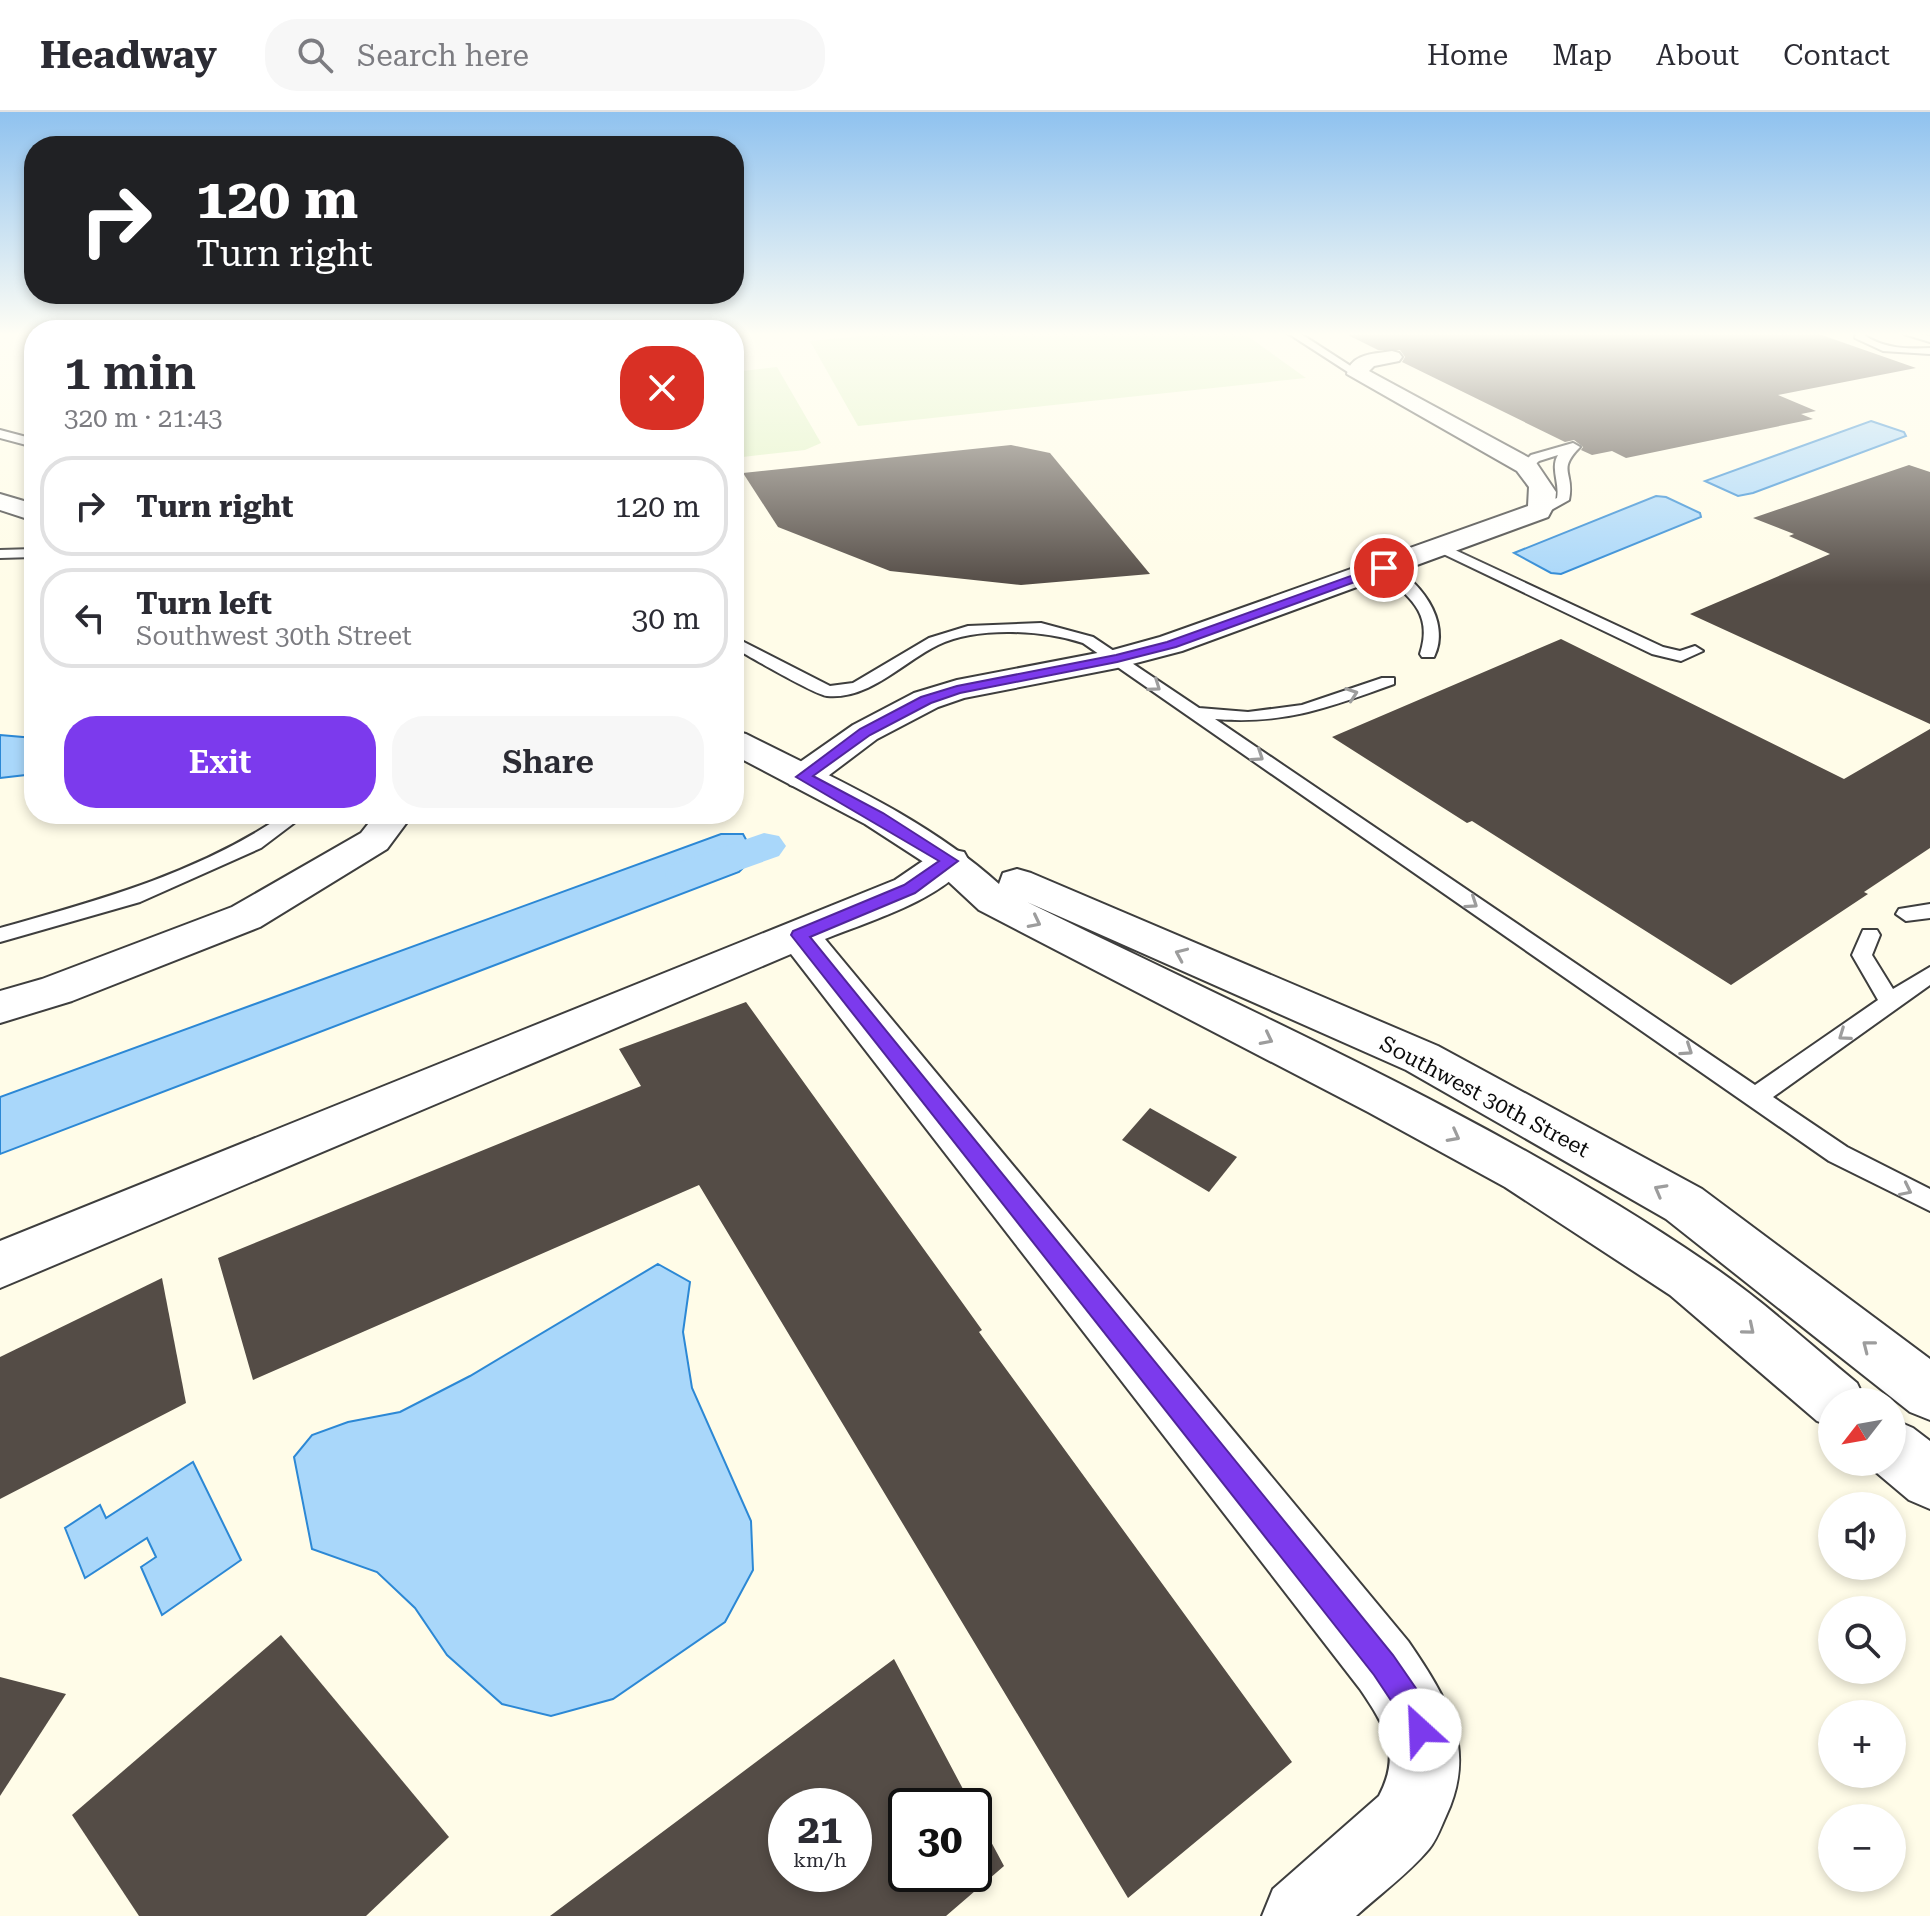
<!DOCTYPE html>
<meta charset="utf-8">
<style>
:root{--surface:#fff;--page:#f7f7f7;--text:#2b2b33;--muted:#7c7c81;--line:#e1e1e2;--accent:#7c3aed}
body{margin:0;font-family:"Roboto Serif",serif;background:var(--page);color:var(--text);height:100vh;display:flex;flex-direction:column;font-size:30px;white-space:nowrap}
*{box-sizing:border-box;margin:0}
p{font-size:26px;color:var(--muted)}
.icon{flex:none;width:44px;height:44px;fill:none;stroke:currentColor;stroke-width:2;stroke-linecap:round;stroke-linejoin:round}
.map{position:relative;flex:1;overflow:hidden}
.sheet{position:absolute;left:24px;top:208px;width:720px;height:504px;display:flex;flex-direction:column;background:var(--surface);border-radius:32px;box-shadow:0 4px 12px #0003}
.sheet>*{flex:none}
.banner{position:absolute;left:24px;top:24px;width:720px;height:168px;border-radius:32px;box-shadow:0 4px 12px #0003;background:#202124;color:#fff;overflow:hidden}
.needle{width:52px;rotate:239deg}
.fabs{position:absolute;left:1818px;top:1276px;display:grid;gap:16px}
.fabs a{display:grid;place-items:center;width:88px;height:88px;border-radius:50%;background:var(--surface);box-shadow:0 4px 12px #0003;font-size:40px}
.speed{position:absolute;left:768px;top:1676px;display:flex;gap:16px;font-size:40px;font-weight:700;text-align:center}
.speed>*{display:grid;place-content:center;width:104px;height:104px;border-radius:50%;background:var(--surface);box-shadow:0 4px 12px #0003;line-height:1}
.speed small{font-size:20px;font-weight:400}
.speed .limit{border:4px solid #111;border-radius:12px;background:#fff;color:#111}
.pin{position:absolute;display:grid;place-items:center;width:68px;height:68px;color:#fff;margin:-34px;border:4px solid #fff;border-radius:50%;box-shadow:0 2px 8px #0007}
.me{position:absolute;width:88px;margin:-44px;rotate:335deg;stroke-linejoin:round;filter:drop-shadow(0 0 6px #0008)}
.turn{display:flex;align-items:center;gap:28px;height:168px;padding:0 40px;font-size:36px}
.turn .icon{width:104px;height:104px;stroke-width:2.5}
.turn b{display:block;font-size:56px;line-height:68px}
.round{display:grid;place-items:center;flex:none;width:84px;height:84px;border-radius:32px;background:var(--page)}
.head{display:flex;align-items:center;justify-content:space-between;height:136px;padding:0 40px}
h1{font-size:48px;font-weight:600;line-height:60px}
.action{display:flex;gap:16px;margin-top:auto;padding:16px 40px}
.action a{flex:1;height:92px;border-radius:32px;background:var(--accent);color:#fff;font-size:32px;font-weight:600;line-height:92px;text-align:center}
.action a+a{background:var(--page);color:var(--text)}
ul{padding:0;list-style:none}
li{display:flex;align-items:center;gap:24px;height:100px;margin:0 16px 12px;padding:0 24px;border:4px solid var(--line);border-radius:32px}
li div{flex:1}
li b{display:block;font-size:30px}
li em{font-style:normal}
header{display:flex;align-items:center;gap:48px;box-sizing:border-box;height:112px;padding:0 40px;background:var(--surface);border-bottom:2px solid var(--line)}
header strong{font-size:38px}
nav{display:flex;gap:44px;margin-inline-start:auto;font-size:28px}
.search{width:560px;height:72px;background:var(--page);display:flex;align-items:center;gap:20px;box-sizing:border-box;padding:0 28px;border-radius:32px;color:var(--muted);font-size:30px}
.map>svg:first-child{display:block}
.pitch{fill:#dff2c3}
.water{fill:#a9d7fa;stroke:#2c88d5;stroke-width:2}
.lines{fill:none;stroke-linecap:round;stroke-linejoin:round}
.canal{fill:#a9d7fa;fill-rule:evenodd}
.building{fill:#544c46;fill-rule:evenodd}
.service-casing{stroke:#3e3e3e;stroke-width:4}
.minor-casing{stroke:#3e3e3e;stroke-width:4}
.tertiary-casing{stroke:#3e3e3e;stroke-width:4}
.service{fill:#fff;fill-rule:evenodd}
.minor{fill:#fff;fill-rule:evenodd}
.tertiary{fill:#fff;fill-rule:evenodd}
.oneway{stroke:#9d9d9d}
.route{fill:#7c3aed;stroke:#51269a;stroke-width:2}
.labels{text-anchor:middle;stroke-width:8;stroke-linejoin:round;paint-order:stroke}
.street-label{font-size:22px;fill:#0b0b0b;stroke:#fff}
</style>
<header>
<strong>Headway</strong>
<div class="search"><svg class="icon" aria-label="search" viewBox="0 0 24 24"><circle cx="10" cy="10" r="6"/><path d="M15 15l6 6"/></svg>Search here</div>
<nav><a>Home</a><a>Map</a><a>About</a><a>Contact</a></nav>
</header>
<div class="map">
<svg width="1930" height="1804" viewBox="0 0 1930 1804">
<rect width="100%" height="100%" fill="#fffce8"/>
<!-- pitch -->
<g class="pitch">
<path d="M904 220H1242L1306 266 858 314 810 229Z"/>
<path d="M777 255 821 331 805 338 734 346V260Z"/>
</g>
<!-- water -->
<g class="water">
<path d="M1871 309 1904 320 1906 324 1753 381 1738 384 1705 369Z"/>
<path d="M1656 384 1666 385 1700 401 1701 405 1561 462 1551 461 1514 441Z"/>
<path d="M0 623 34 626V662L0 666Z"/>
<path d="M721 722H743L755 744 739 760 0 1042V985Z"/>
<path d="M658 1152 690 1170 683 1220 692 1276 751 1409 753 1458 725 1510 613 1587 551 1604 502 1592 447 1543 415 1496 377 1460 312 1437 294 1345 312 1323 348 1310 400 1300 470 1264Z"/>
<path d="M193 1350 241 1448 162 1503 141 1455 156 1445 147 1426 85 1466 65 1416 100 1393 106 1406Z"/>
</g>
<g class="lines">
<!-- canal -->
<path class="canal" d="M764 721 779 724 786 734 779 744 687 777 671 773 665 763 671 753Z"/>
</g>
<!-- building -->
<g class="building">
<path d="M1342 220H1813L1916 256 1778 283 1816 299 1801 302 1813 307 1626 346 1612 339 1592 343 1581 338 1583 335 1574 328 1565 330 1402 250 1405 245 1400 238H1378Z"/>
<path d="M1011 333 1050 341 1150 462 1021 473 890 459 778 415 743 361Z"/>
<path d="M1909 353 1930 360V612L1690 502 1830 442 1789 424 1794 422 1753 406Z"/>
<path d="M1561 527 1844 667 1930 617V736L1864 780 1868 782 1731 873 1472 709 1467 711 1332 625Z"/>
<path d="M746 890 982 1218 979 1220 1292 1650 1128 1786 699 1073 253 1268 218 1146 641 974 619 937Z"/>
<path d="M1150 996 1237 1045 1209 1080 1122 1028Z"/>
<path d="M162 1166 186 1291 0 1387V1245Z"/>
<path d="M281 1523 449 1725 366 1804H139L72 1703Z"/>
<path d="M894 1547 972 1694H906V1762H974V1698L1004 1754 946 1804H550ZM786 1694H854V1762H786Z"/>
<path d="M0 1565 66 1582 0 1684Z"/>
</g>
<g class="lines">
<!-- service casing -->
<g class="service-casing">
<g id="service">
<path d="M1286 220H1298L1363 262 1354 264Z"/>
<path d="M1856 220H1866L1864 223C1884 237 1907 237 1930 236V242L1883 239 1855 226Z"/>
<path d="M1903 220 1930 224V230L1904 222Z"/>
<path d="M0 318 34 327V335L0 326Z"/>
<path d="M1573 331 1580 335C1556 359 1575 360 1569 388L1544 402H1534V396L1557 386C1560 371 1550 356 1558 343L1539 349 1530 357 1520 354 1531 343Z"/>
<path d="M1440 431 1663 535 1680 539 1695 534 1703 539 1681 549 1652 542 1435 438 1433 435Z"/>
<path d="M34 437V445L0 446V438Z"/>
<path d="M1384 452C1419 464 1452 510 1434 545H1422L1420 542C1434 500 1408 484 1379 459V453Z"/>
<path d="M1041 511 1093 525 1199 596 1248 600 1302 593 1382 566H1394V572C1330 595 1284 613 1215 607L1755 973 1878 888 1852 843 1863 818H1877L1880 823 1872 843 1893 877 1930 855V873L1773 985 1847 1035 1930 1077V1099L1829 1049 1083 531C1043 518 977 514 938 533 903 550 869 588 827 584 813 582 751 545 734 536V525L830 574 853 571 929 526 968 514Z"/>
<path d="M285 702H306L261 736 140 790 0 830V816C99 788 199 761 285 702Z"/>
<path d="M1930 792V806L1906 809 1896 802 1899 797Z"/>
</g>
</g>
<!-- minor casing -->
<g class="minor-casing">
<g id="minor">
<path d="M1392 239 1399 241 1402 245 1399 249 1374 254 1369 259 1535 349 1556 380 1555 392 1548 405 1182 539 1117 556 964 586 938 595 877 627 816 673 803 676 790 673 785 665 790 657 853 613 914 581 957 568 1113 538 1160 525 1528 394 1529 375 1517 359 1347 262C1351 241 1375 242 1392 239Z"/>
<path d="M0 382 34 392V409L0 398Z"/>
<path d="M376 702H413L387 737 260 815 72 889 0 911V879L42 867 232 795 361 721Z"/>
<path d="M950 737 964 740 969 749C944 787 867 810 825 827L1408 1529C1447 1586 1478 1636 1446 1704 1441 1715 1436 1729 1429 1737 1408 1762 1380 1782 1356 1804H1262L1273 1777 1379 1684C1402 1640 1385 1614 1360 1577L791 842 0 1176V1129L895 768 936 740Z"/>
</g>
</g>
<!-- tertiary casing -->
<g class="tertiary-casing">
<g id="tertiary">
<path d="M734 619 746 622C833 666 926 706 999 772L1003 761 1017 757 1031 761 1438 934 1702 1077 1930 1247V1308L1910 1300 1666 1107 1406 958 1027 790C1256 903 1495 1006 1706 1150 1759 1185 1808 1231 1857 1271L1866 1290H1832V1315L1817 1309 1670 1183 1505 1075 1368 1000 979 798 936 758 865 712 734 643Z"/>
<path d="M1892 1307 1913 1316 1930 1329V1397L1909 1388 1871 1356 1868 1350H1892Z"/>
</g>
</g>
<!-- service -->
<use href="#service" class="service"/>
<!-- minor -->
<use href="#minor" class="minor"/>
<!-- tertiary -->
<use href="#tertiary" class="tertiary"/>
</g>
<!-- one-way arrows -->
<defs><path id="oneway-chevron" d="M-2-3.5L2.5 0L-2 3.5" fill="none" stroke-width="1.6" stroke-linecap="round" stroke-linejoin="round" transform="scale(2)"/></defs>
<g class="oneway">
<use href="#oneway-chevron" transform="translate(1155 574) rotate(35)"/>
<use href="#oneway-chevron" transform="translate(1352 582) rotate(-19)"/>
<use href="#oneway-chevron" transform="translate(1258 644) rotate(34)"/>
<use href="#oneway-chevron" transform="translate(1472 791) rotate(34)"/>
<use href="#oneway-chevron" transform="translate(1035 810) rotate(27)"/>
<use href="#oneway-chevron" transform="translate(1181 842) rotate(-156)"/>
<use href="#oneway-chevron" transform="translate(1844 923) rotate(145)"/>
<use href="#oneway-chevron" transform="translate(1267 927) rotate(27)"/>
<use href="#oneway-chevron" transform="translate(1687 938) rotate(34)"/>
<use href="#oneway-chevron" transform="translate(1454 1024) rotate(28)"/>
<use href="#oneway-chevron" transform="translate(1660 1078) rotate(-151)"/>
<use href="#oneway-chevron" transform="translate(1906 1078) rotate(26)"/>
<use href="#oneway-chevron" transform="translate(1749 1217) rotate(40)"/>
<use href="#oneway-chevron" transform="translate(1868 1234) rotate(-142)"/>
</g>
<!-- sky -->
<linearGradient id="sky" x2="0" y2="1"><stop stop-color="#8fc2ef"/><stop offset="0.47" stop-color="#fffef5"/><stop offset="1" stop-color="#fffef5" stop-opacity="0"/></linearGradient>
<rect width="1930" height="473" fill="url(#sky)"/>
<!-- route -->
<path class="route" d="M1384 452 1390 456 1388 458 1176 535 1117 550 960 581 931 591 870 623 813 664 883 701 958 749 915 781 810 825 1393 1543 1424 1588 1434 1618 1430 1628 1420 1632 1410 1628 1402 1605 1374 1563 791 823 793 819 904 773 939 749 796 665 860 617 921 585 957 574 1116 543 1167 530Z"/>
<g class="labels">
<!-- street labels -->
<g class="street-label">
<text transform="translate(1485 984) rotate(28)" y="8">Southwest 30th Street</text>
</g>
</g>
</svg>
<div class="fabs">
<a><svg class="needle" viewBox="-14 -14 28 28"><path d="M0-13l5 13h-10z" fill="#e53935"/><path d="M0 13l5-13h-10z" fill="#7c7c81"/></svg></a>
<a><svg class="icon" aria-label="sound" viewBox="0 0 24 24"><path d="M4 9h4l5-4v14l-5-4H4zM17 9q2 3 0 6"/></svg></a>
<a><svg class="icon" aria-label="search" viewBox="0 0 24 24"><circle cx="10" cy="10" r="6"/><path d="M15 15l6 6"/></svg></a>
<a>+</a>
<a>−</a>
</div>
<div class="speed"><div>21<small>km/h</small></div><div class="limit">30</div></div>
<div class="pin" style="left:1384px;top:456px;background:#d93025"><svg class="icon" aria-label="arrive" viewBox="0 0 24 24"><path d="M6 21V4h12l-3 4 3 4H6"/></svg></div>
<svg class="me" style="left:1420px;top:1618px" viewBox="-20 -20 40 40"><circle r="19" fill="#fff"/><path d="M0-13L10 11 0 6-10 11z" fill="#7c3aed"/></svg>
<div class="banner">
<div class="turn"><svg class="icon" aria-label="right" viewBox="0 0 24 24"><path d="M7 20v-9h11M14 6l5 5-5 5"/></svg><div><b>120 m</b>Turn right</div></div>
</div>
<section class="sheet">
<div class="head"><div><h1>1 min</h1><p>320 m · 21:43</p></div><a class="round" style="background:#d93025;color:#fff"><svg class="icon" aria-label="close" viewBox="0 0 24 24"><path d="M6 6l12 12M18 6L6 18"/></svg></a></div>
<ul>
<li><svg class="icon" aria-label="right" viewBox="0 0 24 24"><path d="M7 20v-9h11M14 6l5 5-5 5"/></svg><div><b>Turn right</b></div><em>120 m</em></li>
<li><svg class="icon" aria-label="left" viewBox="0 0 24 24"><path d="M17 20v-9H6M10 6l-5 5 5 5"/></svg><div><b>Turn left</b><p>Southwest 30th Street</p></div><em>30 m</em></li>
</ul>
<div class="action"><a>Exit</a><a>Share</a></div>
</section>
</div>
